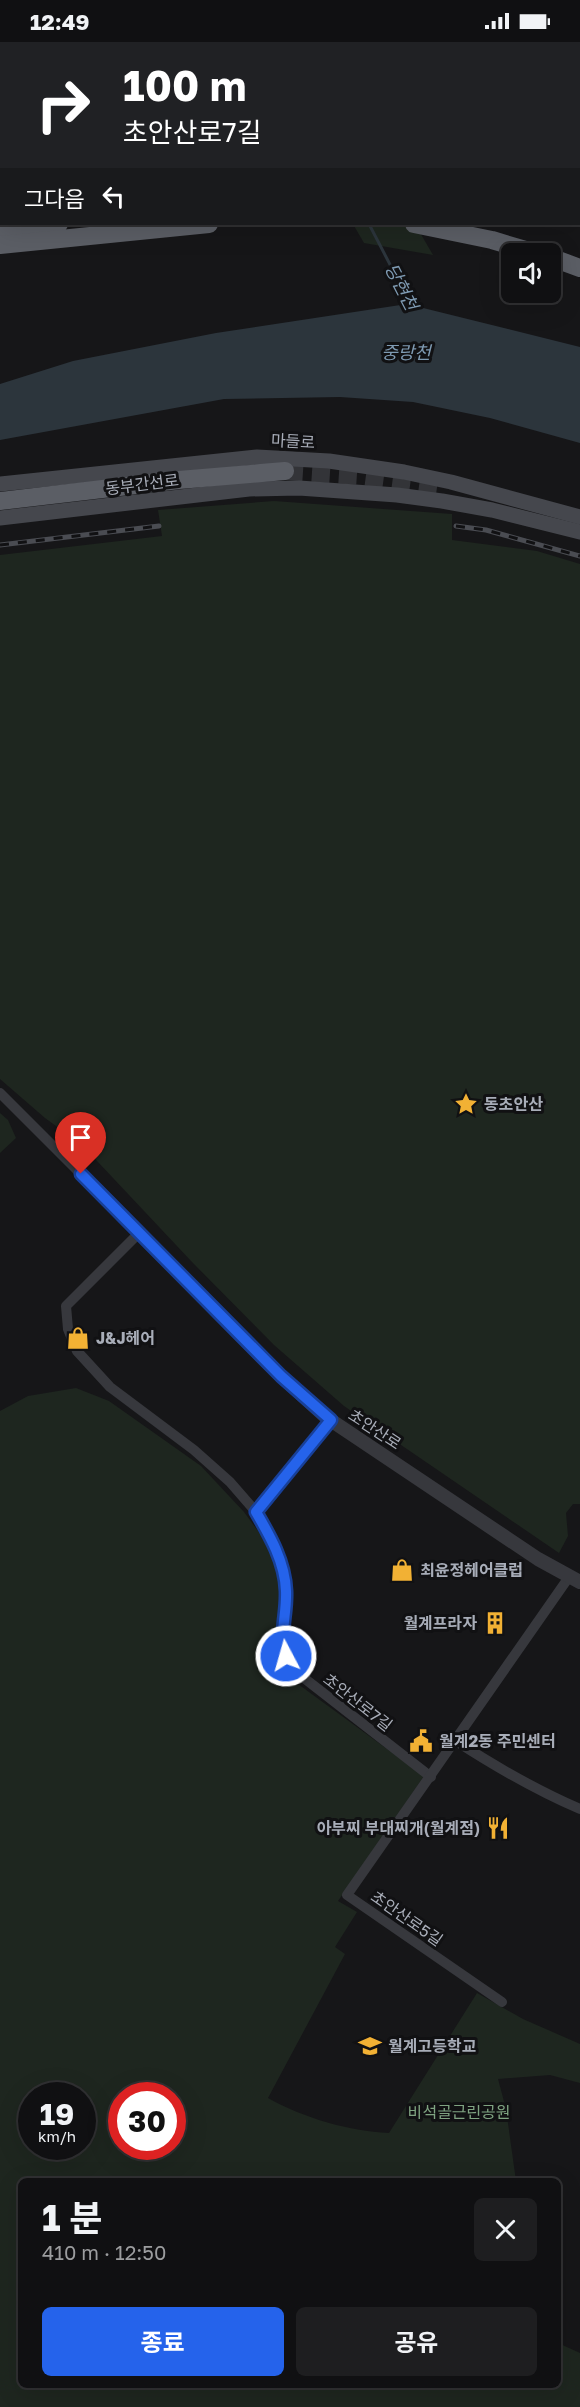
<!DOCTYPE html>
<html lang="ko">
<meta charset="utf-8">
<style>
:root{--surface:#101012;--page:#1e1e20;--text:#f1f3f6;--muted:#9c9d9f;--line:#303032;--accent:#2563eb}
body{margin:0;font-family:"Golos Text","Noto Sans KR",sans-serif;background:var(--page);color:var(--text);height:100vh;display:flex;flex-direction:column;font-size:22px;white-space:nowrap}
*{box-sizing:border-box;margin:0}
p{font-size:20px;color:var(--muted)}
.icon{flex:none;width:33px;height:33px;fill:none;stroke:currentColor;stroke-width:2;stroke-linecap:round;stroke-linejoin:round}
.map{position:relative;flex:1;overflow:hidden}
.drawer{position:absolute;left:18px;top:2136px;width:543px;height:210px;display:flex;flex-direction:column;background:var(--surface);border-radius:9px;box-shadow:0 6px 24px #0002,0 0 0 2px var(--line)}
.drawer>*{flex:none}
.guide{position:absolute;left:0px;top:0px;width:580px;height:183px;box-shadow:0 6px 24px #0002,0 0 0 2px var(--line);background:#202124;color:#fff;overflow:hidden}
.tools{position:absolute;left:501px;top:201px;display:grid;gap:12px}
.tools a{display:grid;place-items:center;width:60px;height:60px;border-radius:9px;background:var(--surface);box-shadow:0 6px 24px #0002,0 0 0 2px var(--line);font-size:30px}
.speed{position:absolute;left:18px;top:2040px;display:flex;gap:12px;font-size:30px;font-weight:700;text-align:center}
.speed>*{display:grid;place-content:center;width:78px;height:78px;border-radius:50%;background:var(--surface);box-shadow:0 6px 24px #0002,0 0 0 2px var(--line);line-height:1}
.speed small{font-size:15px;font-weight:400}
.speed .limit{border:9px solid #d22;background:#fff;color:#111}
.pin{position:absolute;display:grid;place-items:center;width:51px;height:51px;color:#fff;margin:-62px -26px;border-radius:50% 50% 50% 0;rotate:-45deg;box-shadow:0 0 6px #0007}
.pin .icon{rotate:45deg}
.me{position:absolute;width:66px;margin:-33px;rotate:354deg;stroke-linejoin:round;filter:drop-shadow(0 0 4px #0008)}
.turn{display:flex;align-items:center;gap:21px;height:126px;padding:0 24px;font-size:27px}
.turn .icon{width:78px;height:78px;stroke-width:2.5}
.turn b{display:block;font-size:42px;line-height:51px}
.then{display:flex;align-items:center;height:57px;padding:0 24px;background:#0003;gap:12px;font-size:22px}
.round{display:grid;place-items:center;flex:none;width:63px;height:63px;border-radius:9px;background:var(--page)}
.headline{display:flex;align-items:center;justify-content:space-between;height:102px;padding:0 24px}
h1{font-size:36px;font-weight:700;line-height:45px}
.primary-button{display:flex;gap:12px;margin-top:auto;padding:12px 24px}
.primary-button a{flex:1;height:69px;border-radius:9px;background:var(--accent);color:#fff;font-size:24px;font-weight:700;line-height:69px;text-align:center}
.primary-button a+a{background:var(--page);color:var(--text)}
.status{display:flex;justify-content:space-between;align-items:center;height:42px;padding:0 30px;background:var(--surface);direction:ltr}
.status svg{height:16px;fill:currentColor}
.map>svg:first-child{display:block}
.green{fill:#1e261f;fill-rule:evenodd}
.water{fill:#2c353c}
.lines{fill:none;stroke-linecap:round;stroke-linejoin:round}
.stream{stroke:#2c353c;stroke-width:3}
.trunk-tunnel{stroke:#333438;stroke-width:18;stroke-dasharray:18 9;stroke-linecap:butt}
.minor{stroke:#37383d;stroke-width:10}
.tertiary{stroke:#37383d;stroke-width:14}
.secondary{stroke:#45474d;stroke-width:15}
.trunk{stroke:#5b5e65;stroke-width:18}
.rail-casing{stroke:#4a4c52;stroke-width:5}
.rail{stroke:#111113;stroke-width:3;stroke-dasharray:9;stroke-linecap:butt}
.route-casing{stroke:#184099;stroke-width:15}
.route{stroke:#2563eb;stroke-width:10}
.labels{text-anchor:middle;stroke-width:6;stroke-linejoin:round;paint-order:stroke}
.street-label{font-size:16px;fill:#a8adb8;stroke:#111113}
.poi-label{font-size:16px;font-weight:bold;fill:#a8adb8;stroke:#111113;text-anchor:start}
.park-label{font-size:16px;fill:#7fa381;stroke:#111113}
.water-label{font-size:18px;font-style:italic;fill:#7f9bb3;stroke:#111113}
</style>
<div class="status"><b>12:49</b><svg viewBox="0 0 49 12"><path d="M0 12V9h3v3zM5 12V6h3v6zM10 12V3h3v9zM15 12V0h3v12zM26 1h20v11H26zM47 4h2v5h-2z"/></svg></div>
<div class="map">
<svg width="580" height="2365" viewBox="0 0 580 2365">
<rect width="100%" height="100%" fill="#161618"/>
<!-- green -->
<g class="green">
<path d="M353 182H415L433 213 364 201Z"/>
<path d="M274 459 452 472V498L537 509 580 522V1462H573L566 1471 568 1494 559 1511 344 1364 274 1303 192 1220 82 1103 45 1076 0 1037V513L162 494 158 468Z"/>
<path d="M0 1071 8 1078 16 1096 0 1111Z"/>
<path d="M76 1346 109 1359 201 1424 244 1470 272 1508 280 1540V1565L276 1601 287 1634 424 1734 338 1859 357 1870 335 1905 345 1912 268 2056C304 2076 348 2089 389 2091L477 1951 523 1977 580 2002V2041L550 2033 498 2037 506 2067 516 2139H21V2343H558V2301L580 2311V2365H0V1369L28 1354ZM32 2054H82V2104H32ZM122 2054H172V2104H122Z"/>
</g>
<!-- water -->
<path class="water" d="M407 262 580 305V401L490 376 413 360 340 355 224 357 0 398V342L73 319 216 291Z"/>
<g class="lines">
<!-- stream -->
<g class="stream">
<path d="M274 0 275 2"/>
<path d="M369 182 412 265"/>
</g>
<!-- trunk-tunnel -->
<path class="trunk-tunnel" d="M285 429 362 434 444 445"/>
<!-- minor -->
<g class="minor">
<path d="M0 1051 96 1147"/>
<path d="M139 1191 66 1264 68 1287 77 1309 110 1345 194 1408 230 1440 256 1470"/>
<path d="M331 1378 256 1470C270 1494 284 1520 286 1548 288 1584 273 1594 295 1629L431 1735"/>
<path d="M456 1699C496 1725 536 1748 580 1767"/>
<path d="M502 1960 347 1853 569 1535"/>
</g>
<!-- tertiary -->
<g class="tertiary">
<path d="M476 0 480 2"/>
<path d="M579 50H580"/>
<path d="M96 1147 281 1334 326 1375 538 1517 580 1540"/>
</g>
<!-- secondary -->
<g class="secondary">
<path d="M0 442 257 415 329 419 404 430 451 440 580 475"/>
<path d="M0 476 249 447 299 446 397 453 442 459 492 468 580 490"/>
</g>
<!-- trunk -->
<g class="trunk">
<path d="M414 182 492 198 539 212"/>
<path d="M0 187 59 182"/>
<path d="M0 203 209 182"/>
<path d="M550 215 580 226"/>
<path d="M0 459 179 438 285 429"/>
</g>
<!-- rail casing -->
<g class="rail-casing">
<g id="rail">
<path d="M456 484 486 488 580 514"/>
<path d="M0 503 159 484"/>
</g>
</g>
<!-- rail -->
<use href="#rail" class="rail"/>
</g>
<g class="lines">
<!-- route casing -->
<g class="route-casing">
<path id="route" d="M81 1132 281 1334 331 1378 256 1470C270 1494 285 1520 286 1549 287 1574 279 1588 286 1614"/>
</g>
<!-- route -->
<use href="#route" class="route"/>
</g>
<!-- icons -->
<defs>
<g id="sight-bare" transform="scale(1.8)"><path d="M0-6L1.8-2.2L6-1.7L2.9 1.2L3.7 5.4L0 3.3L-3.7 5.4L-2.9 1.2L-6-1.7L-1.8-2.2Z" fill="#f2b134" stroke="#111113" stroke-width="2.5" paint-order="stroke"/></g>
<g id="shop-bare" transform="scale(1.8)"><path d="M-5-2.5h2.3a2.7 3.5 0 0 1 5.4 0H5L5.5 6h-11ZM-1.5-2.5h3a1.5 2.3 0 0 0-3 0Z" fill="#f2b134" stroke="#111113" stroke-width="2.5" paint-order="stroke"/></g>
<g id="building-bare" transform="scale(1.8)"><path d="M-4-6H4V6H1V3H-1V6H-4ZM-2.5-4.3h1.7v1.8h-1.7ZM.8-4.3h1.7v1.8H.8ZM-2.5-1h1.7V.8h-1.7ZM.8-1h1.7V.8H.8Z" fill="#f2b134" stroke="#111113" stroke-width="2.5" paint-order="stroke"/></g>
<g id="civic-bare" transform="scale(1.8)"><path d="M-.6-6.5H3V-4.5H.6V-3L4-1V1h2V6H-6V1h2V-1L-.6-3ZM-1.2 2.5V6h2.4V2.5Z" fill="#f2b134" stroke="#111113" stroke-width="2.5" paint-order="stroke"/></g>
<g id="restaurant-bare" transform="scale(1.8)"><path d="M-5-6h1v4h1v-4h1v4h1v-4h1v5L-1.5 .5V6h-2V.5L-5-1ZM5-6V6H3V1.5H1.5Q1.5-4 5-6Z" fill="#f2b134" stroke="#111113" stroke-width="2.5" paint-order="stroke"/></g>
<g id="school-bare" transform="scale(1.8)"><path d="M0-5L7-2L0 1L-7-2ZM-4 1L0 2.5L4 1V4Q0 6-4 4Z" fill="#f2b134" stroke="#111113" stroke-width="2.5" paint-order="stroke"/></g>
</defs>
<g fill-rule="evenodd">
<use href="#sight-bare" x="466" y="1062"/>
<use href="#shop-bare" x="78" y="1296"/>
<use href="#shop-bare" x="402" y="1528"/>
<use href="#building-bare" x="495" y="1581"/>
<use href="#civic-bare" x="421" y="1699"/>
<use href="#restaurant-bare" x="498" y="1786"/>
<use href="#school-bare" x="370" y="2004"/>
</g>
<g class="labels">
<!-- street labels -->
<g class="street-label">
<text transform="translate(293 399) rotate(3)" y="6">마들로</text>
<text transform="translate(142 442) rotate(-7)" y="6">동부간선로</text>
<text transform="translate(375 1387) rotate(33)" y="6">초안산로</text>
<text transform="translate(358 1660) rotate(38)" y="6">초안산로7길</text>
<text transform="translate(407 1876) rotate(35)" y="6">초안산로5길</text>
</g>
<!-- poi labels -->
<g class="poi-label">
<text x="484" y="1068">동초안산</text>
<text x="96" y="1302">J&amp;J헤어</text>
<text x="420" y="1534">최윤정헤어클럽</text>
<text x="477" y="1587" text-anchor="end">월계프라자</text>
<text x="439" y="1705">월계2동 주민센터</text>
<text x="480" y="1792" text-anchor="end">아부찌 부대찌개(월계점)</text>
<text x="388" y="2010">월계고등학교</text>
</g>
<!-- park labels -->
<g class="park-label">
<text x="459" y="2076">비석골근린공원</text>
</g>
<!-- water labels -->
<g class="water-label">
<text transform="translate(401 245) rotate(63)" y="6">당현천</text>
<text x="406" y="317">중랑천</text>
</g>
</g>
</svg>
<div class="tools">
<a><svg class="icon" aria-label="sound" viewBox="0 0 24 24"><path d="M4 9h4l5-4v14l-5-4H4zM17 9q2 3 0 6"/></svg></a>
</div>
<div class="speed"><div>19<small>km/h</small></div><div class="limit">30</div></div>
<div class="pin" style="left:81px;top:1132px;background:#d93025"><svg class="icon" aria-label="arrive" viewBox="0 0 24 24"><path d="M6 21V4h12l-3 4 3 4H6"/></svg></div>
<svg class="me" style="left:286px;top:1614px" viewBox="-20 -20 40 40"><circle r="17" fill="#2563eb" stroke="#fff" stroke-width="3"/><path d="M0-11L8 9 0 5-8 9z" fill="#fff"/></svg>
<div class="guide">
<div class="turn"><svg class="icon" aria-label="right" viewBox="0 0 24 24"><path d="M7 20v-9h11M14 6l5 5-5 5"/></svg><div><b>100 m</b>초안산로7길</div></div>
<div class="then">그다음<svg class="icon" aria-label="left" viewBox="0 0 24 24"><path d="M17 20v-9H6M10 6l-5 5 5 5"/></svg></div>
</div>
<section class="drawer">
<div class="headline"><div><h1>1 분</h1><p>410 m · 12:50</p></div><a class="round"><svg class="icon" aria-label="close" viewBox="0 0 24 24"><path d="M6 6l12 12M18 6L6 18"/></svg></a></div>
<div class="primary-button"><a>종료</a><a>공유</a></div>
</section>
</div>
